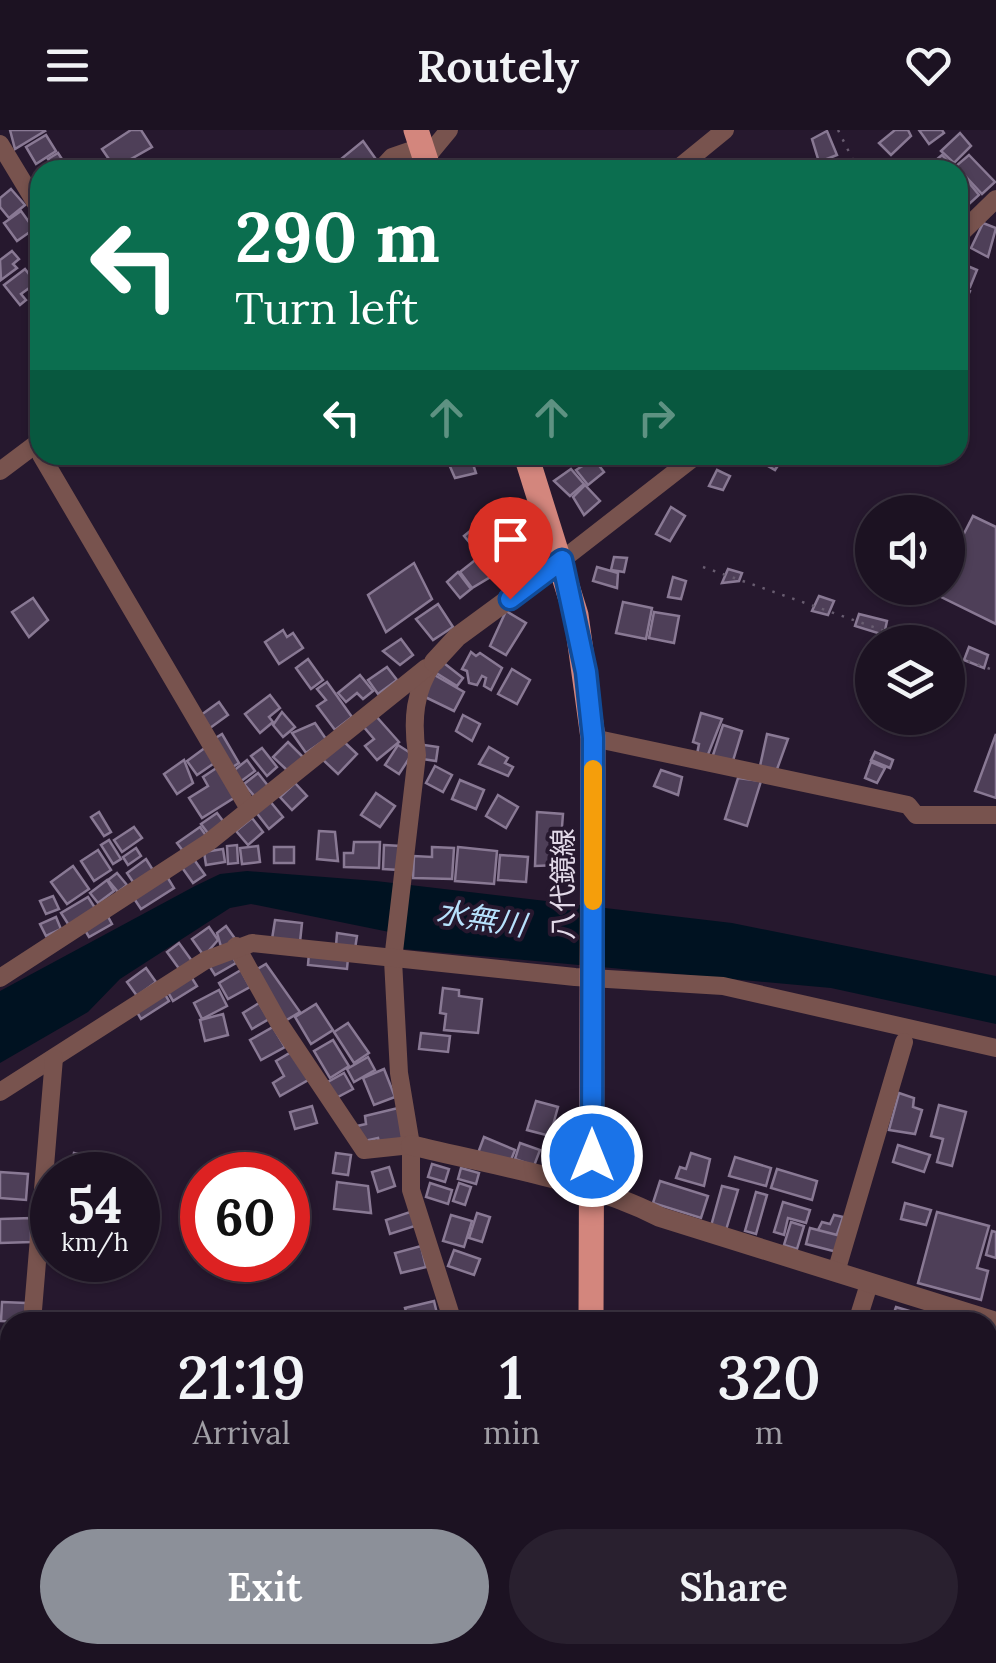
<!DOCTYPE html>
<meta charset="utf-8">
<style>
:root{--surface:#1c1222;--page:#29202f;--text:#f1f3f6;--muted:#a09ea5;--line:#3a3240;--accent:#8c9099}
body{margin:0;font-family:Lora,"Noto Sans JP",serif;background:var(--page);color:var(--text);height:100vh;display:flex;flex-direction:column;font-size:38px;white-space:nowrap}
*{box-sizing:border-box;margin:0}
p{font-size:32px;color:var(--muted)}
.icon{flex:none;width:55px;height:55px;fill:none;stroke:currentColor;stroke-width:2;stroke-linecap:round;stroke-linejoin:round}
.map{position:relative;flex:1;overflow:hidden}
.details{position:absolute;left:0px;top:1182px;width:998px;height:352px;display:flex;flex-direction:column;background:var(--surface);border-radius:30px 30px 0 0;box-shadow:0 2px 8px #0004,0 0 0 2px var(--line)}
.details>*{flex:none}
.guide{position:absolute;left:30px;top:30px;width:938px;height:305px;border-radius:30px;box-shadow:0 2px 8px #0004,0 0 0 2px var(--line);background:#0b6e4f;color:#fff;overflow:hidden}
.buttons{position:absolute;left:855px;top:365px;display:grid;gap:20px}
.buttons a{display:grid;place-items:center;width:110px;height:110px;border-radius:50%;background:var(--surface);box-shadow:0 2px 8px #0004,0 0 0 2px var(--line);font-size:50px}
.speed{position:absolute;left:30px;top:1022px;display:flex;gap:20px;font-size:50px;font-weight:700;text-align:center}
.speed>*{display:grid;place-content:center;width:130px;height:130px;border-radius:50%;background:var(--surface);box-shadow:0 2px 8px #0004,0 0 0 2px var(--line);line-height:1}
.speed small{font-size:25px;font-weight:400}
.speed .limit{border:15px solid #d22;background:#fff;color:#111}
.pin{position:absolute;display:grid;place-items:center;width:85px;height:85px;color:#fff;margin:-102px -42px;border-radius:50% 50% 50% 0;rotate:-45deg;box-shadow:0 0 10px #0007}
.pin .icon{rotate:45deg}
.me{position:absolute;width:110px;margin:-55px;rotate:0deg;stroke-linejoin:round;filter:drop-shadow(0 0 8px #0008)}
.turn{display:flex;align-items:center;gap:35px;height:210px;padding:0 40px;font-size:45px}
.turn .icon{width:130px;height:130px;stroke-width:2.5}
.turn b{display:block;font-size:70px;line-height:85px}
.lanes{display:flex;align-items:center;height:95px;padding:0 40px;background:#0003;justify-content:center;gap:50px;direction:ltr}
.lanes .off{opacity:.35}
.eta{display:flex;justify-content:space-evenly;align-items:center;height:170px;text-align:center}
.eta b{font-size:60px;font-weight:600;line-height:70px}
.primary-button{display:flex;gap:20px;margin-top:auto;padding:20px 40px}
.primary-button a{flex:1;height:115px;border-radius:60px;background:var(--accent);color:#fff;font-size:40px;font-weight:600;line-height:115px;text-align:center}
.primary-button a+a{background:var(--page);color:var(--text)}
header{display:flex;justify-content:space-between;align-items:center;height:130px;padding:0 40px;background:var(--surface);font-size:45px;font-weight:600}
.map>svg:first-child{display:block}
.water{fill:#001221}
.building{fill:#4e3f58;stroke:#897994;stroke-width:2.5}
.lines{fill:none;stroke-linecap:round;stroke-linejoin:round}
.path{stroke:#685c70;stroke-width:2.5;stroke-dasharray:2.5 8;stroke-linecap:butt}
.minor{stroke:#78534e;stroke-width:18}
.tertiary{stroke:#78534e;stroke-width:20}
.primary{stroke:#d3867d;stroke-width:25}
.route-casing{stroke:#114b97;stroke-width:25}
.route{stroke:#1a73e8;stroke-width:18}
.slow{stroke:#f59e0b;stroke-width:18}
.labels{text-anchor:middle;stroke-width:8;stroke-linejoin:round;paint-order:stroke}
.street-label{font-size:28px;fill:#e2d9e8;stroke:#26182e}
.water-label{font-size:30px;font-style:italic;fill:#b7e1fc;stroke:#26182e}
</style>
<header><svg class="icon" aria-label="menu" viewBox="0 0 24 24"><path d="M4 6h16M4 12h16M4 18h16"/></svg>Routely<svg class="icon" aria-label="heart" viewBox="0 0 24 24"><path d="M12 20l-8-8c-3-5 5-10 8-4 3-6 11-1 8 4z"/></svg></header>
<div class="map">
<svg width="996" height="1533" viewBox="0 0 996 1533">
<rect width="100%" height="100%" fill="#26182e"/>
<!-- water -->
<path class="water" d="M247 741 376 751 732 793 996 846V894L831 858 403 819 404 805 251 774 230 778 120 849 88 882 0 933V861L195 756 220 744Z"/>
<!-- building -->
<g class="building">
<path d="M10 0H44L45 1 15 19Z"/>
<path d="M131 0H141L152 17 115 38 102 19Z"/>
<path d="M895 0H908L911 6 891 25 879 13Z"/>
<path d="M919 0H942L944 3 929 14Z"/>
<path d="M827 1 837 25 819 32 812 9Z"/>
<path d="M960 3 971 16 954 33 941 21Z"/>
<path d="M46 5 56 21 36 34 26 17Z"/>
<path d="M363 11 380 35 373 40H346L341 29Z"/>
<path d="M58 23 69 40H41L51 33 48 29Z"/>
<path d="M942 25 956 40H935L930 35Z"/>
<path d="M969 25 995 52 982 64 956 36Z"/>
<path d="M965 48 979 65 968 75 958 62Z"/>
<path d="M11 59 25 75 9 88 0 77V68Z"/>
<path d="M21 81 34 99 17 111 4 93Z"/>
<path d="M983 93 996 98 988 127 971 118Z"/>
<path d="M12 121 19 129 13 134 17 138 1 150 0 130Z"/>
<path d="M958 132 977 140 970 157 958 152Z"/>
<path d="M25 139 36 153 21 164 26 170 20 175 4 155Z"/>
<path d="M958 155 970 161 958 187Z"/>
<path d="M445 325H470L476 343 455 348Z"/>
<path d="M749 325H785L775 340Z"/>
<path d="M594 329 604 342 588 355 576 340Z"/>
<path d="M571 339 584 354 570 366 554 351Z"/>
<path d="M717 340 730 346 723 360 709 356Z"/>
<path d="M585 355 600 371 584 385 573 367Z"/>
<path d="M671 377 685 386 670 411 656 404Z"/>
<path d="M973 386 996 397V494L933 463 936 458H948V435Z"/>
<path d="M486 388 497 402 475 419 464 406Z"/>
<path d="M479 427 492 446 472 458 460 442Z"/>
<path d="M614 427 627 428 624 442 611 440Z"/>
<path d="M414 433 432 469 386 502 368 465Z"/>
<path d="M597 437 618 443 617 458 593 451Z"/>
<path d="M728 439 742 443 739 451 722 453Z"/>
<path d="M458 442 471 459 460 468 447 452Z"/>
<path d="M673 447 686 451 681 469 668 467Z"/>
<path d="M819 466 834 471 828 485 812 481Z"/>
<path d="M33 468 48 490 29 507 12 482Z"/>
<path d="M623 472 652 478 646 509 616 503Z"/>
<path d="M438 474 453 497 433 510 416 489Z"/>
<path d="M506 481 526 493 506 525 490 516Z"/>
<path d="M654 482 679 486 674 513 649 508Z"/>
<path d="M859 484 887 491 884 505 855 496Z"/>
<path d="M283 500 287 507 293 503 303 518 279 534 265 512Z"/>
<path d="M401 509 413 525 400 535 383 521Z"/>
<path d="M969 517 988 525 984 538 964 530Z"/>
<path d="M471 522 476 526 480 523 502 538 491 560 484 556 486 548 482 546 477 555 469 553 467 541 462 539Z"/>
<path d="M308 529 323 550 311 559 296 538Z"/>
<path d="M440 530 463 548 457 556 433 541Z"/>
<path d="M387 537 397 550 378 564 368 550Z"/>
<path d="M512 539 530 550 517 574 498 564Z"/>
<path d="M431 543 464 562 454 581 423 566Z"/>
<path d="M360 545 373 561 363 569 357 563 346 572 338 563Z"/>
<path d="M327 552 352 587 335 600 317 576 326 570 317 559Z"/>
<path d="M270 565 280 578 269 587 273 592 260 603 245 584Z"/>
<path d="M219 572 228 585 210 598 201 585Z"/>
<path d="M282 582 295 597 283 607 273 595Z"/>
<path d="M701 583 722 589 707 627 697 624 699 614 693 612Z"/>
<path d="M375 585 399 612 377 630 365 616 374 609 363 596Z"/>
<path d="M463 585 480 594 472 611 456 601Z"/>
<path d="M315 593 326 609 306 623 292 603Z"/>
<path d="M723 595 742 601 732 634 712 628Z"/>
<path d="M222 604 239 633 231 638 214 609Z"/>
<path d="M767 604 788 609 776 642 760 636Z"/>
<path d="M996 604V668L975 661Z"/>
<path d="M340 608 357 624 338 644 321 628Z"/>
<path d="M288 612 304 628 289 642 273 627Z"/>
<path d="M398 615 412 624 399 644 385 635Z"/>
<path d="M424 615 438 617 436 631 422 629Z"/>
<path d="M206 617 216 632 197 645 187 631Z"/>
<path d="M489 617 508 628 505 633 513 637 508 646 479 634Z"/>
<path d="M262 618 277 637 267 646 251 626Z"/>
<path d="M875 622 893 630 890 638 871 630Z"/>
<path d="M184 630 193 653 177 664 164 644Z"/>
<path d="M247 630 255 641 240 652 232 642Z"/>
<path d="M871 632 885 638 877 653 865 648Z"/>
<path d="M435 636 452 645 443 662 426 653Z"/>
<path d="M218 637 237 666 202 688 189 668 208 656 203 647Z"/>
<path d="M661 640 682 647 678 665 654 656Z"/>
<path d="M258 643 269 657 256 668 244 654Z"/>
<path d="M738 648 761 651 747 696 725 689Z"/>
<path d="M460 650 484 660 476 679 452 669Z"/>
<path d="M295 653 307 666 292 680 280 667Z"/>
<path d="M376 663 395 676 380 697 361 685Z"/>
<path d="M498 665 518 677 506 698 486 686Z"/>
<path d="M269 670 283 687 269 699 255 681Z"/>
<path d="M99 682 111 702 104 706 91 687Z"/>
<path d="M537 682 563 684 559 735 535 736Z"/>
<path d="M217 683 226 695 210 706 201 694Z"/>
<path d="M252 688 263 702 248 715 236 701Z"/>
<path d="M134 697 142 708 122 722 114 710Z"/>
<path d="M200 697 207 707 186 725 177 713Z"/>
<path d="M319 701 335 702 338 731 317 729Z"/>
<path d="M109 710 121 729 113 734 101 715Z"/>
<path d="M354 712H380L379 738 344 737V723H353Z"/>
<path d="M237 715 238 733 228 734 227 716Z"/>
<path d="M384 715 401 716 399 740 383 739Z"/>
<path d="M258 716 260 732 242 734 240 718Z"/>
<rect x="274" y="717" width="20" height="16"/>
<path d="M432 717 454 718 452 749 413 748 414 726 432 727Z"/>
<path d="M458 717 497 721 494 754 455 751Z"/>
<path d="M136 718 141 726 128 735 123 727Z"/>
<path d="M223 719 225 732 206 735 204 722Z"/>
<path d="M98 720 111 740 94 751 81 731Z"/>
<path d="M500 725 528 727 526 752 498 750Z"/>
<path d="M193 728 205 745 193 753 181 736Z"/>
<path d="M146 729 156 745 137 758 127 743Z"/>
<path d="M73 736 89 759 67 774 51 752Z"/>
<path d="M117 743 127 755 118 762 108 750Z"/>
<path d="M166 745 174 758 141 779 133 767Z"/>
<path d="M107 750 114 761 98 773 90 763Z"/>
<path d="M53 766 59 779 46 784 40 771Z"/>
<path d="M88 767 97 781 70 797 61 783Z"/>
<path d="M106 783 112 794 89 807 83 797Z"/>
<path d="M56 787 61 799 46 806 40 794Z"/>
<path d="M275 790 302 793 300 812 272 809Z"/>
<path d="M226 796 236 810 222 820 217 803Z"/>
<path d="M209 797 218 810 204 826 192 809Z"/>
<path d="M337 803 357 806 355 819 336 816Z"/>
<path d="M179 813 192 831 180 840 167 822Z"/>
<path d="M230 822 236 833 215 845 208 834Z"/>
<path d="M309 823 348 828 347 839 308 835Z"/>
<path d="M266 834 300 882 285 891 254 841Z"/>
<path d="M146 838 156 852 137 866 127 852Z"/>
<path d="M241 840 250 857 228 869 219 853Z"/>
<path d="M190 845 197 856 173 871 166 859Z"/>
<path d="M443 858 459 860V866L482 869 478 903 444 900 446 884 440 883Z"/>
<path d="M162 859 169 871 141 889 134 877Z"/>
<path d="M219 860 227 876 202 889 194 873Z"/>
<path d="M259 873 269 889 252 899 243 883Z"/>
<path d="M316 874 333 900 311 914 295 887Z"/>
<path d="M223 884 228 905 205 911 200 890Z"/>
<path d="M348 893 369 923 354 933 334 902Z"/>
<path d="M273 897 285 917 261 930 250 910Z"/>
<path d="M421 903 450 906 448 922 419 919Z"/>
<path d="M333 910 349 936 330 948 314 921Z"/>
<path d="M293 921 310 949 280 966 273 953 284 946 276 931Z"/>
<path d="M368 927 375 940 354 952 347 939Z"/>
<path d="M384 939 395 967 374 975 363 948Z"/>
<path d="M344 943 353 959 334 969 326 953Z"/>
<path d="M899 963 914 968 913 977 922 980 915 1004 889 1000Z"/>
<path d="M536 971 558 977 550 1006 527 1000Z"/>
<path d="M939 975 966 982 952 1036 937 1032 943 1009 931 1006Z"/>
<path d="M312 976 317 993 295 999 290 982Z"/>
<path d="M398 978 405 1010 380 1016 378 1008 360 1012 357 996 366 994 365 986Z"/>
<path d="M484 1007 515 1020 509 1035 478 1023Z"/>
<path d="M520 1013 540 1020 534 1036 515 1029Z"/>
<path d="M898 1015 930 1025 924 1042 893 1032Z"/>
<path d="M74 1023 103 1028 100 1045H84L85 1037 72 1034Z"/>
<path d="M336 1023 351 1025 348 1045 333 1043Z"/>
<path d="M691 1023 710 1029 704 1056 676 1048 680 1037 686 1039Z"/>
<path d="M735 1027 771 1038 766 1056 729 1046Z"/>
<path d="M432 1034 449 1039 445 1052 428 1047Z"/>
<path d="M52 1035 79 1039 78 1045H52V1058L49 1057Z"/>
<path d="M389 1037 395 1056 378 1062 372 1042Z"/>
<path d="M461 1038 479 1043 476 1054 458 1049Z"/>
<path d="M777 1039 817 1051 812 1070 771 1058Z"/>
<path d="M0 1042 28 1044 26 1070 0 1068Z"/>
<path d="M660 1051 708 1066 701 1088 653 1073Z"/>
<path d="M337 1052 368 1056 371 1083 334 1079Z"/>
<path d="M430 1053 452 1060 448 1074 426 1067Z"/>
<path d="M459 1053 471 1057 465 1075 453 1071Z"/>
<path d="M722 1056 738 1060 726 1100 711 1096Z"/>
<path d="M756 1062 767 1065 756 1104 745 1101Z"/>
<path d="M783 1072 810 1080 806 1093 788 1088 784 1105 774 1102Z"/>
<path d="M905 1073 931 1080 926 1095 901 1089Z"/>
<path d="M413 1081 418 1095 390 1104 386 1090Z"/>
<path d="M937 1082 989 1096 977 1138 988 1141 981 1170 918 1153Z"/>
<path d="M477 1083 490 1087 482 1112 469 1108Z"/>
<path d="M451 1085 472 1091 464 1117 443 1111Z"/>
<path d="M834 1085 843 1087 835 1110 816 1104 822 1092 830 1094Z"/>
<path d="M31 1088V1112L0 1113V1089Z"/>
<path d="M791 1092 804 1096 797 1119 784 1115Z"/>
<path d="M810 1098 841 1106 837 1122 806 1114Z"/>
<path d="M992 1101 996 1102V1128L986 1125Z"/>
<path d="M421 1116 426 1137 401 1143 395 1123Z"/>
<path d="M454 1120 480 1129 474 1145 448 1136Z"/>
<path d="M434 1171 438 1188 409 1192 405 1178Z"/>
<path d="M2 1172 26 1173 25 1192 1 1191Z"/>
<path d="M896 1177 920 1184 918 1192H891Z"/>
<path d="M0 1265 10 1266V1289H0Z"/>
<path d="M0 1293 10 1294V1321L0 1320Z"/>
<path d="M0 1358 9 1359 7 1378H0Z"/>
</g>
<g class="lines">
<!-- path -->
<g class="path">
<path d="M838 0 858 40"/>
<path d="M703 437 916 512"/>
<path d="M948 524 996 541"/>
</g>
<!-- minor -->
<g class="minor">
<path d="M0 14 40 80"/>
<path d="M425 29 449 0"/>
<path d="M380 40 392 27 421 17"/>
<path d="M676 40 725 0"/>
<path d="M958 106 996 69"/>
<path d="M41 325 249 679"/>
<path d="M0 341 40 311"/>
<path d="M562 430 697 325"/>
<path d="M434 532C414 561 412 590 417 625L393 830 399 943 411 1015V1060L453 1192"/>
<path d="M593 608 908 675 916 685H996"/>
<path d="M236 816 279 893 364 1020 411 1015"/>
<path d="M0 848 209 712 426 538"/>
<path d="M0 962 206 830 252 813 575 847 723 856 996 918"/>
<path d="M836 1142 904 912"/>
<path d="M32 1192 54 928"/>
<path d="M857 1192 869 1154"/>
<path d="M574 1525 602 1533"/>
<path d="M0 1526 10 1418"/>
<path d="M753 1533 755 1525"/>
</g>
<!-- tertiary -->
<g class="tertiary">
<path d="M434 532 457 507 562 430"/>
<path d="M411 1015C494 1036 583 1048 660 1087L996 1192"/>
</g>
<!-- primary -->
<g class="primary">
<path d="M416 0 429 40"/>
<path d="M526 325 576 485 593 608 591 1192"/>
<path d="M509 1533 514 1525"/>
</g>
</g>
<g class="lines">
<!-- route casing -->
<g class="route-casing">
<path id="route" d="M510 469 562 430 586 542 593 608 592 1026"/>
</g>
<!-- route -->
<use href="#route" class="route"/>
<!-- slow -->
<path class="slow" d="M593 771V639"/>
</g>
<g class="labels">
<!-- street labels -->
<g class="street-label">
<text transform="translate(563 754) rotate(-90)" y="10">八代鏡線</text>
</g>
<!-- water labels -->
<g class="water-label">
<text transform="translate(481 789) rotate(9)" y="10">水無川</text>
</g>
</g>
</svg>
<div class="buttons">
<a><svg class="icon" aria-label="sound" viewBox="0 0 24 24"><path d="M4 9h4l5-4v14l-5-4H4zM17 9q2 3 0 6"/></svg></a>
<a><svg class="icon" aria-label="layers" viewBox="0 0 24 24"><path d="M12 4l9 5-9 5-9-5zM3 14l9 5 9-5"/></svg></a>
</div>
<div class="speed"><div>54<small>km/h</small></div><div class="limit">60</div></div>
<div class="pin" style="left:510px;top:469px;background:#d93025"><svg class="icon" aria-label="arrive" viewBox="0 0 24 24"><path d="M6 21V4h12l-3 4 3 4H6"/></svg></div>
<svg class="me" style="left:592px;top:1026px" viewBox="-20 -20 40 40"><circle r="17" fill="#1a73e8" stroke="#fff" stroke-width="3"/><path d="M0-11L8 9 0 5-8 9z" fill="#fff"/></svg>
<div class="guide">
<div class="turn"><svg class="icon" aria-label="left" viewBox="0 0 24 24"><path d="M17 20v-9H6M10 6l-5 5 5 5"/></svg><div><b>290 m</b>Turn left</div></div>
<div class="lanes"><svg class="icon" aria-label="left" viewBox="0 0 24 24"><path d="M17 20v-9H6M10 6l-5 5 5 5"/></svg><svg class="icon off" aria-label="ahead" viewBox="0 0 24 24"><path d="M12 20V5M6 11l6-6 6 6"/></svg><svg class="icon off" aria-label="ahead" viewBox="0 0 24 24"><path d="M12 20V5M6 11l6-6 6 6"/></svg><svg class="icon off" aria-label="right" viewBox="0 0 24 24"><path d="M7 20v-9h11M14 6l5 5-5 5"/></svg></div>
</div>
<section class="details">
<div class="eta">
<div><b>21:19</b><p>Arrival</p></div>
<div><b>1</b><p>min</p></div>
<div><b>320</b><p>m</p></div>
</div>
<div class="primary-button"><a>Exit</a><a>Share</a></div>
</section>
</div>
